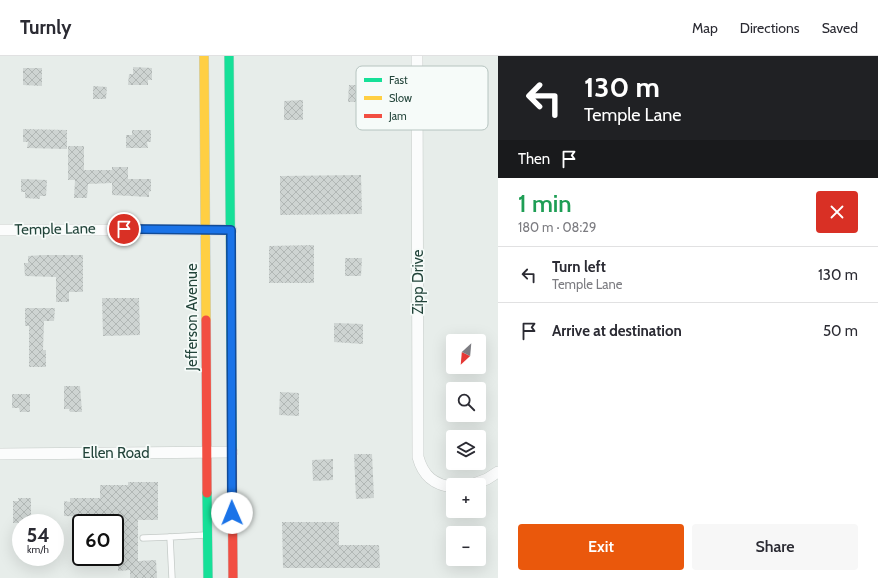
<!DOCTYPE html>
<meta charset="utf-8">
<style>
:root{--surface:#fff;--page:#f7f7f7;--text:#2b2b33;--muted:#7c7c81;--line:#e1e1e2;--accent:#ea580c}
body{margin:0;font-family:Cabin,sans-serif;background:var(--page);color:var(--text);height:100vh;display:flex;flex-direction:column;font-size:15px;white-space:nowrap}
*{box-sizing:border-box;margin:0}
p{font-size:13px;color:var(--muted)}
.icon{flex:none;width:22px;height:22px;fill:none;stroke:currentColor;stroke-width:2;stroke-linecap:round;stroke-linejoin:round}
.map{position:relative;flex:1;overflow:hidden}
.sheet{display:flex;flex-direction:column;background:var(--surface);width:380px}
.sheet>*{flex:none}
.hud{background:#202124;color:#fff;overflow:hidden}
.needle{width:26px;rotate:206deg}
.controls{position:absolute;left:446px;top:278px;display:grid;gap:8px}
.controls a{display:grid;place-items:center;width:40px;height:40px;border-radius:4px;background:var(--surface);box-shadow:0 4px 16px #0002;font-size:20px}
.speed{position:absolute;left:12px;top:458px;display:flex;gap:8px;font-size:20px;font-weight:700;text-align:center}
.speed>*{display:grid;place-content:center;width:52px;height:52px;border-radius:50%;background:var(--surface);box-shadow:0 4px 16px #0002;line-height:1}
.speed small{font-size:10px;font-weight:400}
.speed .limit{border:2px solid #111;border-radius:6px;background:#fff;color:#111}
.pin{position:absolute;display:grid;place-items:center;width:34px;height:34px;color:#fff;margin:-17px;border:2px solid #fff;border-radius:50%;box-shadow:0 1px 4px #0007}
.me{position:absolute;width:44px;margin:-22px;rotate:359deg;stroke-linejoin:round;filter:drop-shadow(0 0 3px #0008)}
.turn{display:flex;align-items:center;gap:14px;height:84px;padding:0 20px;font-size:18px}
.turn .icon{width:52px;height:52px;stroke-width:2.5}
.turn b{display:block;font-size:28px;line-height:34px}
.then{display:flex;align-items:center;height:38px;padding:0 20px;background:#0003;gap:8px;font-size:15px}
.round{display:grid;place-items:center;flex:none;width:42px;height:42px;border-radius:4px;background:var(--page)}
.summary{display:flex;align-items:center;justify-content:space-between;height:68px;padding:0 20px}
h1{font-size:24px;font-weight:600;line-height:30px;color:#1e9e55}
.button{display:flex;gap:8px;margin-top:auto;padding:8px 20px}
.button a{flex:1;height:46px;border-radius:4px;background:var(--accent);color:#fff;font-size:16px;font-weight:600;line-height:46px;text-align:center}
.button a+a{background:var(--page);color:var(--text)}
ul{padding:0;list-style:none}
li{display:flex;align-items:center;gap:12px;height:56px;padding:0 20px;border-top:1px solid var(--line)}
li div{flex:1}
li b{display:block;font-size:15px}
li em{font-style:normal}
header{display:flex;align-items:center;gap:24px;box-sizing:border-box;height:56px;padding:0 20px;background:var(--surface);border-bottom:1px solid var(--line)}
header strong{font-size:19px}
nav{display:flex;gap:22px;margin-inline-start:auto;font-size:14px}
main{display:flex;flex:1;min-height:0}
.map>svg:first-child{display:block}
.building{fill:url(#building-cross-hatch)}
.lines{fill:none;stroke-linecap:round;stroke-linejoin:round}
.lane-casing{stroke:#c4cac7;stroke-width:7}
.street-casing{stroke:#c4cac7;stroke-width:12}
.fast-casing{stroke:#c2ccc9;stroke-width:10}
.slow-casing{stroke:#c2ccc9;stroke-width:10}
.jam-casing{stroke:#c2ccc9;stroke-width:10}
.lane{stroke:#fbfcfc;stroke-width:5.5}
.street{stroke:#fbfcfc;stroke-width:11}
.fast{stroke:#16e098;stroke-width:9}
.slow{stroke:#ffcf43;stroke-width:9}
.jam{stroke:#f24e42;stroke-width:9}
.route-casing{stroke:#114b97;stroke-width:10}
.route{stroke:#1a73e8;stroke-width:7}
.labels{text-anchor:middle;stroke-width:3.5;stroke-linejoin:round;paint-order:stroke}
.street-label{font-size:15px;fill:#22443a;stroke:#f6fbf9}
.key{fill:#f6fbf9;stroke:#b6c4c0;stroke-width:1}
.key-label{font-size:11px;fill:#22443a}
</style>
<header>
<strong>Turnly</strong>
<nav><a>Map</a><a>Directions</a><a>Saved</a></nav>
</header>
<main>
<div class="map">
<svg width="498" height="522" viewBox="0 0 498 522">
<defs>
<pattern id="building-cross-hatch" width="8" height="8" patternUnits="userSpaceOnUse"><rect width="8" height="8" fill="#ced4d2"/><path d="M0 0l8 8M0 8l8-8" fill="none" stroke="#b1b7b5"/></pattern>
</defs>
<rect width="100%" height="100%" fill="#e7edea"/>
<!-- building -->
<g class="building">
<path d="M133 11 152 12V24H148V29H128L129 18H133Z"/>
<path d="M23 12H42V30L23 29Z"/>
<path d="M349 29H366L365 46H348Z"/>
<path d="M93 30 107 31 106 43H93Z"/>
<path d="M303 44V64H284V45Z"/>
<path d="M23 73 67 74V93L27 92 28 86H23Z"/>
<path d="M132 74H151V86H147L148 92H126V79H132Z"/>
<path d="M68 90H84V114H112V111H128V123H151V135L149 136V141L112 139V127L88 128 87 142H74L75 124H68Z"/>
<path d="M361 119 362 158 280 159V120Z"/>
<path d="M21 123 47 124 46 140H40V143L25 142V136H21Z"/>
<path d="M314 189V227H269V190Z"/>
<path d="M44 199H83V236H69V246H56V221L25 220 24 207H28V200Z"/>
<path d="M345 202H362L361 220H345Z"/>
<path d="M102 242H139L140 279 103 280Z"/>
<path d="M25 252H55L54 265H44L43 294H46V311H29V270H25Z"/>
<path d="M334 267 363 268V288L334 286Z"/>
<path d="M64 330H80L82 356H70L69 353H64Z"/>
<path d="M280 336 299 337V360L279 359Z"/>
<path d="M12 338H30V356H20L19 352H12Z"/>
<path d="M354 398H372L374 442 356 443Z"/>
<path d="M333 403V424L313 425 312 404Z"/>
<path d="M128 426H158V464H138V505L156 504 157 522H130V514L118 515V504H115V466H100V461L64 460V445L70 446V442H100V429H128Z"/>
<path d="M18 442H31V467H13V445H19Z"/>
<path d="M282 466H339V489H379L380 512H283Z"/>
</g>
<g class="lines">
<!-- lane casing -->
<g class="lane-casing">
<g id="lane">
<path d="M143 482 170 481"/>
<path d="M172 522 170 481 205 479"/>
</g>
</g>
<!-- street casing -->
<g class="street-casing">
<g id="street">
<path d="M417 0 418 401C423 420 434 429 453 431"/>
<path d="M0 174H231"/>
<path d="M0 398 232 396"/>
<path d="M471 429 487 423 498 416"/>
</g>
</g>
<!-- fast casing -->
<g class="fast-casing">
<g id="fast">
<path d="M229 0 232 393"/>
<path d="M207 437 208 522"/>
</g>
</g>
<!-- slow casing -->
<g class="slow-casing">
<path id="slow" d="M204 0 206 264"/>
</g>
<!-- jam casing -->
<g class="jam-casing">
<g id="jam">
<path d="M206 264 207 437"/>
<path d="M232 393 233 522"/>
</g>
</g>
<!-- lane -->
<use href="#lane" class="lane"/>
<!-- street -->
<use href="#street" class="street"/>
<!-- fast -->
<use href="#fast" class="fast"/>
<!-- slow -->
<use href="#slow" class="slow"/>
<!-- jam -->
<use href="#jam" class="jam"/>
</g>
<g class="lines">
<!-- route casing -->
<g class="route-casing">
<path id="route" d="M124 173 231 174 232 457"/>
</g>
<!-- route -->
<use href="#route" class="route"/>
</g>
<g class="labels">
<!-- street labels -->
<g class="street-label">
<text transform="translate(55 173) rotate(-1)" y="5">Temple Lane</text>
<text transform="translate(418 226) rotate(-90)" y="5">Zipp Drive</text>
<text transform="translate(192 261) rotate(-90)" y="5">Jefferson Avenue</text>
<text x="116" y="402">Ellen Road</text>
</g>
</g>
<!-- legend -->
<rect x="356" y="10" width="132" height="64" rx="6" class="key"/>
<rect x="364" y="22" width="18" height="4" fill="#16e098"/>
<rect x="364" y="40" width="18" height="4" fill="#ffcf43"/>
<rect x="364" y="58" width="18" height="4" fill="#f24e42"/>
<g class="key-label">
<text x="389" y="28">Fast</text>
<text x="389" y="46">Slow</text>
<text x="389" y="64">Jam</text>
</g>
</svg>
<div class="controls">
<a><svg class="needle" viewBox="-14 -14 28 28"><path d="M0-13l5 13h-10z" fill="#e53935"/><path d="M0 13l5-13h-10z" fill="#7c7c81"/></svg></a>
<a><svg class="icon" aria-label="search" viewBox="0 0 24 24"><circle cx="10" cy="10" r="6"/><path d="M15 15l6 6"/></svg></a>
<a><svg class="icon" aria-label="layers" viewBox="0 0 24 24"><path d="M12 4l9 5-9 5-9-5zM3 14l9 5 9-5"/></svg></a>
<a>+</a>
<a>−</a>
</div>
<div class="speed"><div>54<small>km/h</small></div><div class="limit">60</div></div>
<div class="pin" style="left:124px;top:173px;background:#d93025"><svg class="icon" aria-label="arrive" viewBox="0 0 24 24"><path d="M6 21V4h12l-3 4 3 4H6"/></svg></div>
<svg class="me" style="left:232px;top:457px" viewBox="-20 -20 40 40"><circle r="19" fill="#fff"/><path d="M0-13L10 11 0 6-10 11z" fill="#1a73e8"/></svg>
</div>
<section class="sheet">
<div class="hud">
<div class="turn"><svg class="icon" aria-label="left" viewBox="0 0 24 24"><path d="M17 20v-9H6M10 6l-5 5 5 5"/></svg><div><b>130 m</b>Temple Lane</div></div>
<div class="then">Then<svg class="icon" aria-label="arrive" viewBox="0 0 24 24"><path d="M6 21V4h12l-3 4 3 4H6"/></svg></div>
</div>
<div class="summary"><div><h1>1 min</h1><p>180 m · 08:29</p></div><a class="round" style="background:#d93025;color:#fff"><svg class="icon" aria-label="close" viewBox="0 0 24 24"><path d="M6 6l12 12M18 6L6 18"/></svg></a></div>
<ul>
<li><svg class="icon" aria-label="left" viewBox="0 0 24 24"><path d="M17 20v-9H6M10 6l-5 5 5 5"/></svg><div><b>Turn left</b><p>Temple Lane</p></div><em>130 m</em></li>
<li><svg class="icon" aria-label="arrive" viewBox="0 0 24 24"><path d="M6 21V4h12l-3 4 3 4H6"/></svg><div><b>Arrive at destination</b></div><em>50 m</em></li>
</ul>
<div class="button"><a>Exit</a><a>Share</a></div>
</section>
</main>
